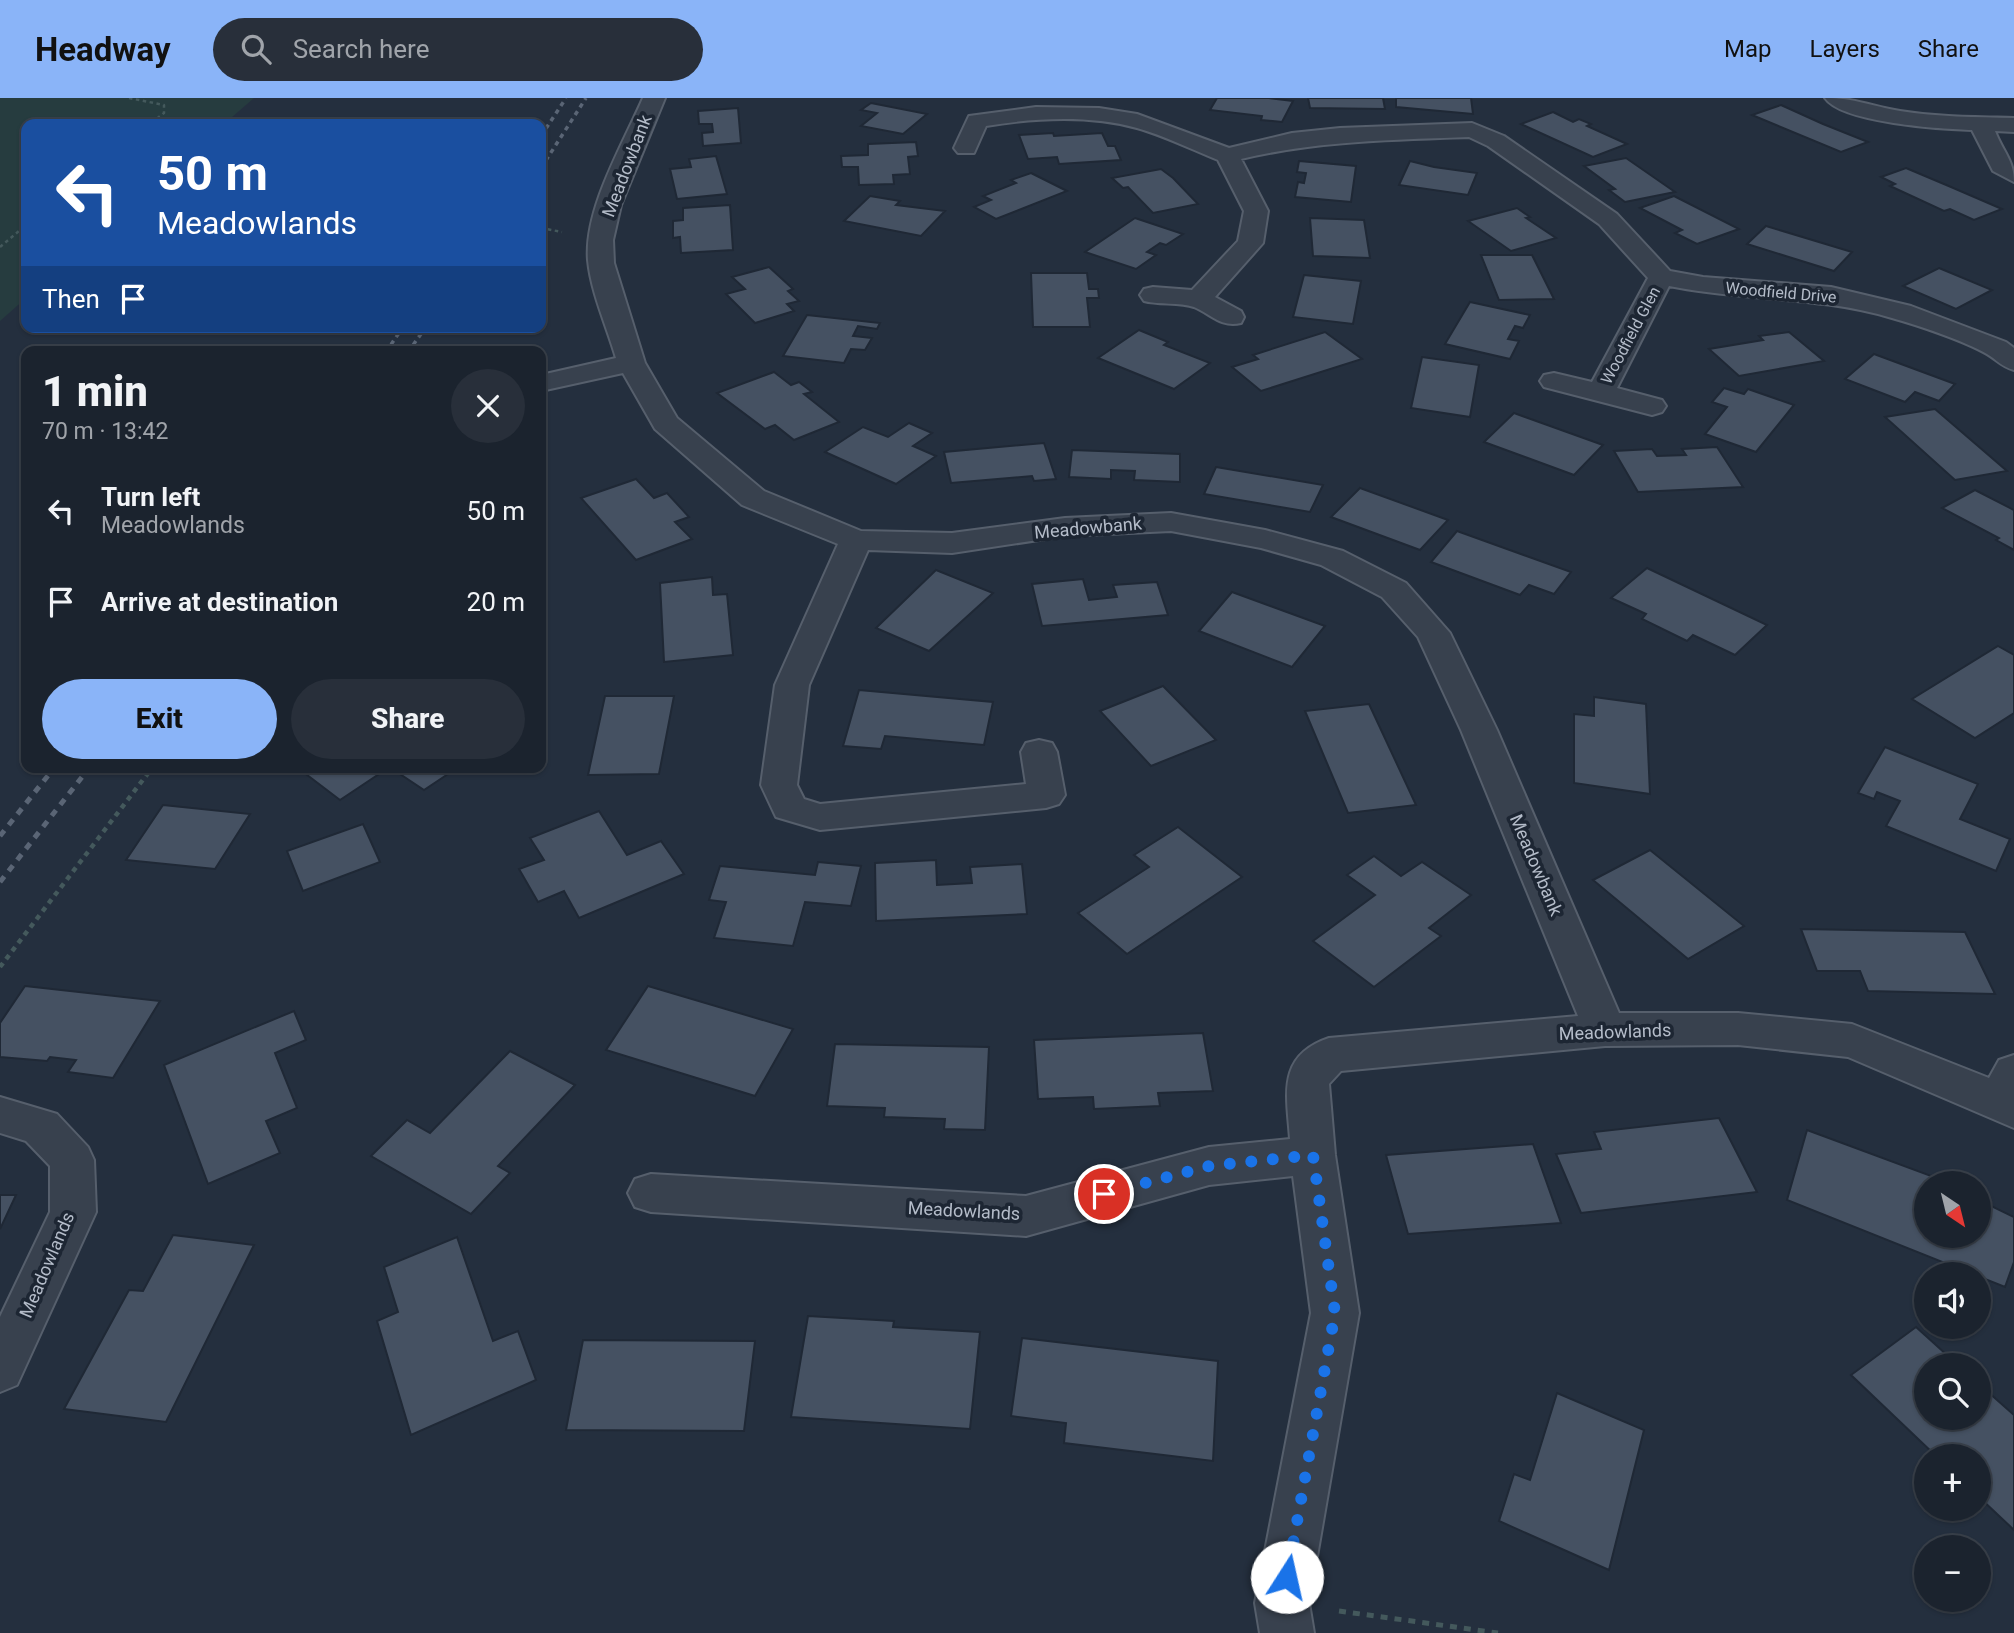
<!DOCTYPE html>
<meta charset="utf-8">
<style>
:root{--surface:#1b232e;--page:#282f3a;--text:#f1f3f6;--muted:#a0a4aa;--line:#39404a;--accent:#8ab4f8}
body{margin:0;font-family:Roboto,sans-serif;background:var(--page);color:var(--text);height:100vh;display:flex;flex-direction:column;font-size:26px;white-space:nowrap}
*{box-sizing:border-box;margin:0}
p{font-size:23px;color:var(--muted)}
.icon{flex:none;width:38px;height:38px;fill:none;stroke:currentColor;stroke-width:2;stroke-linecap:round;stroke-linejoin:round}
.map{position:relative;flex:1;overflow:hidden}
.details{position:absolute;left:21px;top:248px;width:525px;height:427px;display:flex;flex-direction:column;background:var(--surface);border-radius:14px;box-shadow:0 2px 5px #0004,0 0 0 2px var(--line)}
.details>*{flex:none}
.hud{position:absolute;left:21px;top:21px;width:525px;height:214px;border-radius:14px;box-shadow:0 2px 5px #0004,0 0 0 2px var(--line);background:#1a4fa0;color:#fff;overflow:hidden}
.needle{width:46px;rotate:145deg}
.tools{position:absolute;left:1914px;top:1073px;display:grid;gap:14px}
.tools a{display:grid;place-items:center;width:77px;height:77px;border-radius:50%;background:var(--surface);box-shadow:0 2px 5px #0004,0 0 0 2px var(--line);font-size:35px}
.pin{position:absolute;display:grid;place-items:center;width:60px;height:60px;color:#fff;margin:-30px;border:4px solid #fff;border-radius:50%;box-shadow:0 2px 7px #0007}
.me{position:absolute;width:77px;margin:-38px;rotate:10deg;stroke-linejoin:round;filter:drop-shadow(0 0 5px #0008)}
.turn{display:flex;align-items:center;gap:24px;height:147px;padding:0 21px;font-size:32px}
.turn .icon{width:91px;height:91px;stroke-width:2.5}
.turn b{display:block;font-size:49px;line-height:60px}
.then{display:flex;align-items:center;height:66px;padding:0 21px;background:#0003;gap:14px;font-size:26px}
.round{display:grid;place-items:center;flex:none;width:74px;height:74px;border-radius:37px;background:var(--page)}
.overview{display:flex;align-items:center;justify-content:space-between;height:119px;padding:0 21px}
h1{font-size:42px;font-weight:800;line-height:52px}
.button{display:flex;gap:14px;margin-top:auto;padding:14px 21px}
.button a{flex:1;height:80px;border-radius:42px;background:var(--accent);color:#111;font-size:28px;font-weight:800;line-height:80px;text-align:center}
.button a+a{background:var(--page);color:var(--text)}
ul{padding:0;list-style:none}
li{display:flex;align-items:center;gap:21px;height:91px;padding:0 21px}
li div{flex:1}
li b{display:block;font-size:26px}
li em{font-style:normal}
header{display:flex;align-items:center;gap:42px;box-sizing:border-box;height:98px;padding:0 35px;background:var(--accent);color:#111}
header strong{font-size:33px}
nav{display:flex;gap:38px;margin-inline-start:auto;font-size:24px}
.search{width:490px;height:63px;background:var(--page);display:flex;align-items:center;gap:18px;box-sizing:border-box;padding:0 24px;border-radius:38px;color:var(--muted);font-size:26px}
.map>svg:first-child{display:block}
.green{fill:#263c3f}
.building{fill:#455162;stroke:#1f2835;stroke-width:2}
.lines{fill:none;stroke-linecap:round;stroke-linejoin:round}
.street-casing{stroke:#565f6c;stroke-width:4}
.path-far2{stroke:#44595c;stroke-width:2.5;stroke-dasharray:3.5 3.5;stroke-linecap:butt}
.path-far1{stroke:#44595c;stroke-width:4.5;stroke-dasharray:5 5;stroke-linecap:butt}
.path{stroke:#44595c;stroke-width:5;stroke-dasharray:7 7;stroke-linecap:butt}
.street{fill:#38414e;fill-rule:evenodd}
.rail-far1{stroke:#5a6575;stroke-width:3.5;stroke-dasharray:4.5 4.5;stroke-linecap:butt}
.rail{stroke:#5a6575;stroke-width:5;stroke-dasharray:7 7;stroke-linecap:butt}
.route{stroke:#1a73e8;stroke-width:12;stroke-dasharray:0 21.6}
.labels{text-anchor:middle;stroke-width:7;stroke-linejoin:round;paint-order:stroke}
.far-street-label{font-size:16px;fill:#b4bcc9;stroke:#1d2633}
.street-label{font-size:18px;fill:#b4bcc9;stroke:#1d2633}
</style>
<header>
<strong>Headway</strong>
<div class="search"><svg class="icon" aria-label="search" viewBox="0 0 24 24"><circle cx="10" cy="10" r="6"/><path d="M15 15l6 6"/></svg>Search here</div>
<nav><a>Map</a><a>Layers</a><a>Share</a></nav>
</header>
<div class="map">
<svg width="2014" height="1535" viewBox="0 0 2014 1535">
<rect width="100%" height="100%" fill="#242f3e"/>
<!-- green -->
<path class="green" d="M0 0H254L224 26H26V200L0 223Z"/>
<!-- building -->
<g class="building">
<path d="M1217 0H1269L1293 3 1282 24 1261 22 1262 18 1210 12Z"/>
<path d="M1308 0H1383L1385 11 1310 10Z"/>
<path d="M1396 0H1471L1473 16 1396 9Z"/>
<path d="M871 5 927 16 903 36 861 28 877 15 861 12Z"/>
<path d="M1781 7 1823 26 1868 44 1841 54 1752 17Z"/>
<path d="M738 10 741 45 703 48 702 35 713 34 712 26H699L698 13Z"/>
<path d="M1553 14 1573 24 1579 21 1591 26 1587 28 1627 46 1593 59 1521 26Z"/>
<path d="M1053 35 1054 38 1102 35 1108 48H1115L1121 62 1059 66 1057 59 1028 61 1019 37Z"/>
<path d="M916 44 918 58 908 59 910 76 893 77 894 86 859 87 858 69H842L841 58 868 57V46Z"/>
<path d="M716 58 727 96 677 101 670 71 691 69 689 61Z"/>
<path d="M1626 60 1675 94 1625 104 1609 92 1615 91 1584 68Z"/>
<path d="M1299 63 1356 68 1351 104 1295 99 1298 84 1304 85 1306 75 1297 74Z"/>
<path d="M1410 63 1434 69 1477 75 1468 97 1399 87Z"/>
<path d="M1906 70 1951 89 2002 111 1974 122 1950 111 1944 113 1890 88 1895 86 1881 79Z"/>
<path d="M1161 71 1173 80 1198 106 1153 115 1128 89 1123 90 1112 80Z"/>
<path d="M1031 75 1067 93 996 121 974 109 991 102 983 98 1016 85 1011 82Z"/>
<path d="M870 98 900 103 896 107 945 113 921 138 844 123Z"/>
<path d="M1674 98 1739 131 1697 146 1675 135 1682 132 1640 110Z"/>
<path d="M730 107 733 152 681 155 680 139 673 140V123L683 122V110Z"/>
<path d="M1517 110 1530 119 1526 120 1556 140 1511 153 1468 123Z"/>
<path d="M1135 120 1183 136 1166 147 1160 145 1147 154 1156 157 1136 171 1085 154Z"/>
<path d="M1310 120 1364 122 1370 160 1313 158Z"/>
<path d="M1766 128 1852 154 1834 173 1747 146Z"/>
<path d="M1481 157H1532L1554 201 1499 202Z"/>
<path d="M769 169 793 191 788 193 799 203 787 206 794 213 755 225 726 196 745 191 732 179Z"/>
<path d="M1939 170 1992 192 1956 211 1903 188Z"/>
<path d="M1031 175H1087L1089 191H1098L1099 200H1087L1090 229H1033Z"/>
<path d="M1304 177 1361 183 1353 226 1293 219Z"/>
<path d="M1470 204 1530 217 1523 230 1515 228 1508 241 1519 243 1510 261 1445 246Z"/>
<path d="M807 217 880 225 877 231 858 228 853 238 872 240 865 252 851 251 844 265 783 258Z"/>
<path d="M1139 232 1168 244 1164 247 1210 265 1174 291 1098 260Z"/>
<path d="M1325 234 1362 261 1261 293 1232 269 1258 261 1253 257Z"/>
<path d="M1789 234 1824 263 1739 278 1709 251 1763 242 1759 238Z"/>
<path d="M1874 256 1955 286 1939 303 1915 294 1905 304 1845 281Z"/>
<path d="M1422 259 1479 267 1470 319 1411 310Z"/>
<path d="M774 274 791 287 799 284 812 294 804 296 839 324 794 342 775 327 765 331 717 295Z"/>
<path d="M1724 290 1744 296 1748 291 1794 307 1756 354 1705 336 1727 309 1712 304Z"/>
<path d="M1935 311 2007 373 1955 382 1885 319Z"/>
<path d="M1514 315 1603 347 1574 377 1484 344Z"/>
<path d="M909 325 932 335 913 348 936 358 896 386 825 354 863 329 888 339Z"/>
<path d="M1044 345 1056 381 1034 383 1032 378 951 385 944 354Z"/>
<path d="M1717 349 1743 389 1638 394 1614 353 1652 351 1657 358 1686 357 1682 351Z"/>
<path d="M1072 352 1180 356V384L1134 382 1135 373 1111 372V381L1069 379Z"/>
<path d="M1216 369 1323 387 1310 414 1204 396Z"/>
<path d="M636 381 654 400 667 395 689 419 675 424 692 441 636 462 581 400Z"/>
<path d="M1360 390 1448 422 1420 452 1331 419Z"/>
<path d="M1975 392 2014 412V452L1996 442 1999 440 1942 410Z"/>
<path d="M1457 433 1571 474 1554 496 1529 487 1520 497 1431 464Z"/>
<path d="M1647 470 1767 527 1735 557 1693 537 1687 543 1642 521 1646 516 1611 500Z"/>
<path d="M936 472 993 495 929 553 876 530Z"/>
<path d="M712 479 713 497 727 496 733 557 664 564 660 485Z"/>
<path d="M1083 481 1089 502 1117 499 1113 487 1157 484 1168 517 1042 528 1032 486Z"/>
<path d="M1232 494 1325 528 1292 569 1199 533Z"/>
<path d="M1998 548 2014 557V615L1975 640 1912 601Z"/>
<path d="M1163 588 1216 642 1151 668 1100 613Z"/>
<path d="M859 592 993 604 984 647 885 638 881 651 843 648Z"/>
<path d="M605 598H674L659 676 588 677Z"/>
<path d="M1594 599 1646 606 1650 696 1574 685V616L1594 618Z"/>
<path d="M1369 606 1416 707 1348 715 1305 613Z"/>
<path d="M1885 649 1978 686 1960 721 2010 741 1996 773 1886 728 1900 703 1877 694 1874 701 1858 695Z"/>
<path d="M298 670H388L340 702Z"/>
<path d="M391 670H457L424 692Z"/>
<path d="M163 707 250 716 215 771 126 762Z"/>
<path d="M599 713 627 757 661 743 684 776 579 820 564 793 538 804 519 771 544 762 530 740Z"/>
<path d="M363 726 380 764 303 793 287 753Z"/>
<path d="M1178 729 1242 779 1127 856 1078 815 1149 769 1134 757Z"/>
<path d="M1650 752 1744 828 1688 861 1593 782Z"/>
<path d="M1374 758 1401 778 1422 764 1471 797 1429 830 1441 838 1374 889 1313 843 1375 797 1347 777Z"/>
<path d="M936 762 937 787 972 785 970 769 1022 766 1027 816 876 823 875 765Z"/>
<path d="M818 764 861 768 851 808 805 804 793 848 714 840 726 804 709 802 720 768 815 777Z"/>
<path d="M1801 831 1965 834 1995 896 1868 893 1860 873H1817Z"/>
<path d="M25 888 160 903 113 980 68 974 76 962 50 959 47 963 0 959V925Z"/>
<path d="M648 888 793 931 755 998 606 952Z"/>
<path d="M294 913 306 942 275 955 297 1010 266 1023 280 1055 208 1086 164 967Z"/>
<path d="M1203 935 1213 993 1158 995 1160 1008 1094 1011 1093 999 1038 1001 1034 942Z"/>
<path d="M835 946 989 949 985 1032 944 1031 945 1021 884 1019 885 1010 827 1008Z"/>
<path d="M510 953 575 987 498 1068 510 1075 471 1116 371 1058 407 1022 430 1035Z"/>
<path d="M1719 1020 1757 1094 1581 1115 1556 1056 1601 1051 1594 1034Z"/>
<path d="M1807 1032 1934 1079 1932 1085H1927V1138H1979V1102L2014 1119V1164L2005 1189 1787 1102Z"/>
<path d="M1533 1046 1561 1125 1408 1136 1386 1057Z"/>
<path d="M0 1097H16L0 1131Z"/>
<path d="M173 1137 254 1147 166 1324 64 1311 129 1192 143 1193Z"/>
<path d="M457 1139 493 1243 518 1233 536 1282 411 1337 377 1223 398 1214 384 1169Z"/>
<path d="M808 1218 894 1223 893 1229 980 1234 970 1331 791 1319Z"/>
<path d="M1916 1229 1958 1267H1927V1320H1979V1286L2014 1317V1432L1979 1399V1358H1936L1851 1277Z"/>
<path d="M1022 1240 1218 1263 1213 1363 1064 1345 1066 1325 1011 1318Z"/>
<path d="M583 1242 755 1243 744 1333 566 1332Z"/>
<path d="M1557 1295 1644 1332 1609 1472 1499 1423 1514 1376 1530 1382Z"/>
</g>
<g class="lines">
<!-- street casing -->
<g class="street-casing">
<g id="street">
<path d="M643 0H665L621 107 613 142 614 165 645 265 677 320 764 393 861 433 952 435 1065 420 1171 415 1265 432 1343 453 1406 485 1450 535 1497 632 1619 915H1738L1852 926 1989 980 1999 962 2014 957V1030L1848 959 1738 947 1605 948 1341 973 1329 986 1335 1057 1359 1215 1309 1505 1314 1535H1260L1255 1505 1311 1215 1293 1078 1209 1087 1026 1138 651 1114 635 1109 628 1095 635 1081 651 1076 1026 1098 1209 1049 1290 1041C1287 997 1276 958 1329 940L1578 918 1461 632 1418 539 1382 499 1321 467 1261 450 1171 433 1065 438 952 455 868 452 809 587 797 687 804 701 820 706 1026 686 1021 654 1026 645 1039 642 1052 645 1057 654 1065 697 1059 706 1046 710 820 732 776 719 761 687 775 587 838 446 742 407 655 331 623 275 541 293V277L616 260C607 229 591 194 588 162 584 111 623 46 643 0Z"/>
<path d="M1825 0C1855 0 1871 8 1900 13 1937 19 1976 19 2014 20V34L1995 33C2003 54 2014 62 2014 84L1993 73 1972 32C1942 31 1842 25 1825 0Z"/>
<path d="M1036 9 1099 10 1137 16 1229 50 1292 35 1340 30 1472 25 1504 38 1617 116 1670 173 1703 179 1831 189 1911 208 2006 244 2014 250V272C2002 269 1997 262 1987 256 1965 243 1917 227 1892 220 1819 198 1743 203 1669 188L1617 290 1662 302 1666 308 1662 314 1652 317 1544 289 1540 283 1544 277 1554 275 1592 284 1648 180 1599 126 1488 48 1469 39C1391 42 1316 43 1241 61L1268 113 1263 145 1215 199 1241 213 1244 219 1241 225C1221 230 1211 216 1194 209 1179 204 1160 207 1144 203L1140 197 1144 191 1153 189 1192 192 1238 143 1244 113 1218 62C1191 51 1165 38 1137 30 1090 17 1034 20 986 28L974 55H958L954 50 969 18Z"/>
<path d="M0 999 57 1016 88 1049 94 1062 96 1114 17 1287 0 1294V1219L50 1114V1068L26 1043 0 1035Z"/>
</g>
</g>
<!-- path-far2 -->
<g class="path-far2">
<path d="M129 0 164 7V15L150 26"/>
<path d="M541 130 562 134"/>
<path d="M0 149 26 127"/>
</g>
<!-- path-far1 -->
<path class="path-far1" d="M0 869 152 670"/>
<!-- path -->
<path class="path" d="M1339 1513 1498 1535"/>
<!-- street -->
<use href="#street" class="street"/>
<!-- rail-far1 -->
<g class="rail-far1">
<path d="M541 38 566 0"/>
<path d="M541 70 586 0"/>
<path d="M386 254 403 229"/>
<path d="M408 254 426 229"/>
</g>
<!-- rail -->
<g class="rail">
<path d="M0 738 54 670"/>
<path d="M0 784 89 670"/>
</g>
</g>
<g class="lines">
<!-- route -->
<path class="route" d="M1104 1096 1209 1068 1313 1057 1335 1215 1287 1479"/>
</g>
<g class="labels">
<!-- far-street labels -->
<g class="far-street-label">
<text transform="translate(1781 194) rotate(5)" y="6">Woodfield Drive</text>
<text transform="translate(1630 237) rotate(-62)" y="6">Woodfield Glen</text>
</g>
<!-- street labels -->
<g class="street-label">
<text transform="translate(627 68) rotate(-69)" y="6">Meadowbank</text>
<text transform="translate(1088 430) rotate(-5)" y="6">Meadowbank</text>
<text transform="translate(1536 767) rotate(67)" y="6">Meadowbank</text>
<text transform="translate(1615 934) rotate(-2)" y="6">Meadowlands</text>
<text transform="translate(964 1113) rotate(3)" y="6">Meadowlands</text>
<text transform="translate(47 1167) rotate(-67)" y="6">Meadowlands</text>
</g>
</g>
</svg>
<div class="tools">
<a><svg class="needle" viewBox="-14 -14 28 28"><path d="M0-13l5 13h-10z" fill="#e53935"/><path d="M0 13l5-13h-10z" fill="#a0a4aa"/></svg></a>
<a><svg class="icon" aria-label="sound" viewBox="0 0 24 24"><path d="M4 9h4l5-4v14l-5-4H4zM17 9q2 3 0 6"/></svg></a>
<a><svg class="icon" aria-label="search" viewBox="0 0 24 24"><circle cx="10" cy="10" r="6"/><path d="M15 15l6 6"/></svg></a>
<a>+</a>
<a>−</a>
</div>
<div class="pin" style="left:1104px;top:1096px;background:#d93025"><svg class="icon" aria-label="arrive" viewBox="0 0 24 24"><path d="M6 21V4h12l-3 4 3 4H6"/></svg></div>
<svg class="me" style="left:1287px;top:1479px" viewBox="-20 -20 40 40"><circle r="19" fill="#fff"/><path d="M0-13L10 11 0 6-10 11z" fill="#1a73e8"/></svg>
<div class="hud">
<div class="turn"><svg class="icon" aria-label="left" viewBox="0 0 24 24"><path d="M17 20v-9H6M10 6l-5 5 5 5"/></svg><div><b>50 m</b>Meadowlands</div></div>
<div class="then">Then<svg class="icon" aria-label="arrive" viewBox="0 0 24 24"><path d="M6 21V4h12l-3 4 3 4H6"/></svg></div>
</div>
<section class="details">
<div class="overview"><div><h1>1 min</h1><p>70 m · 13:42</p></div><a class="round"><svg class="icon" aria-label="close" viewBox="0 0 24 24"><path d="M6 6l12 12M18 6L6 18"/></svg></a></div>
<ul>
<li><svg class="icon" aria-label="left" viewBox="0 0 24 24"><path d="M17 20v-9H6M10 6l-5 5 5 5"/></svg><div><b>Turn left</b><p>Meadowlands</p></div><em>50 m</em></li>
<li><svg class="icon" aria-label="arrive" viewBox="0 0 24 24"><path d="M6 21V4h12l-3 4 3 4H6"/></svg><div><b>Arrive at destination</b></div><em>20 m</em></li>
</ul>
<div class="button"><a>Exit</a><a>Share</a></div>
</section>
</div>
